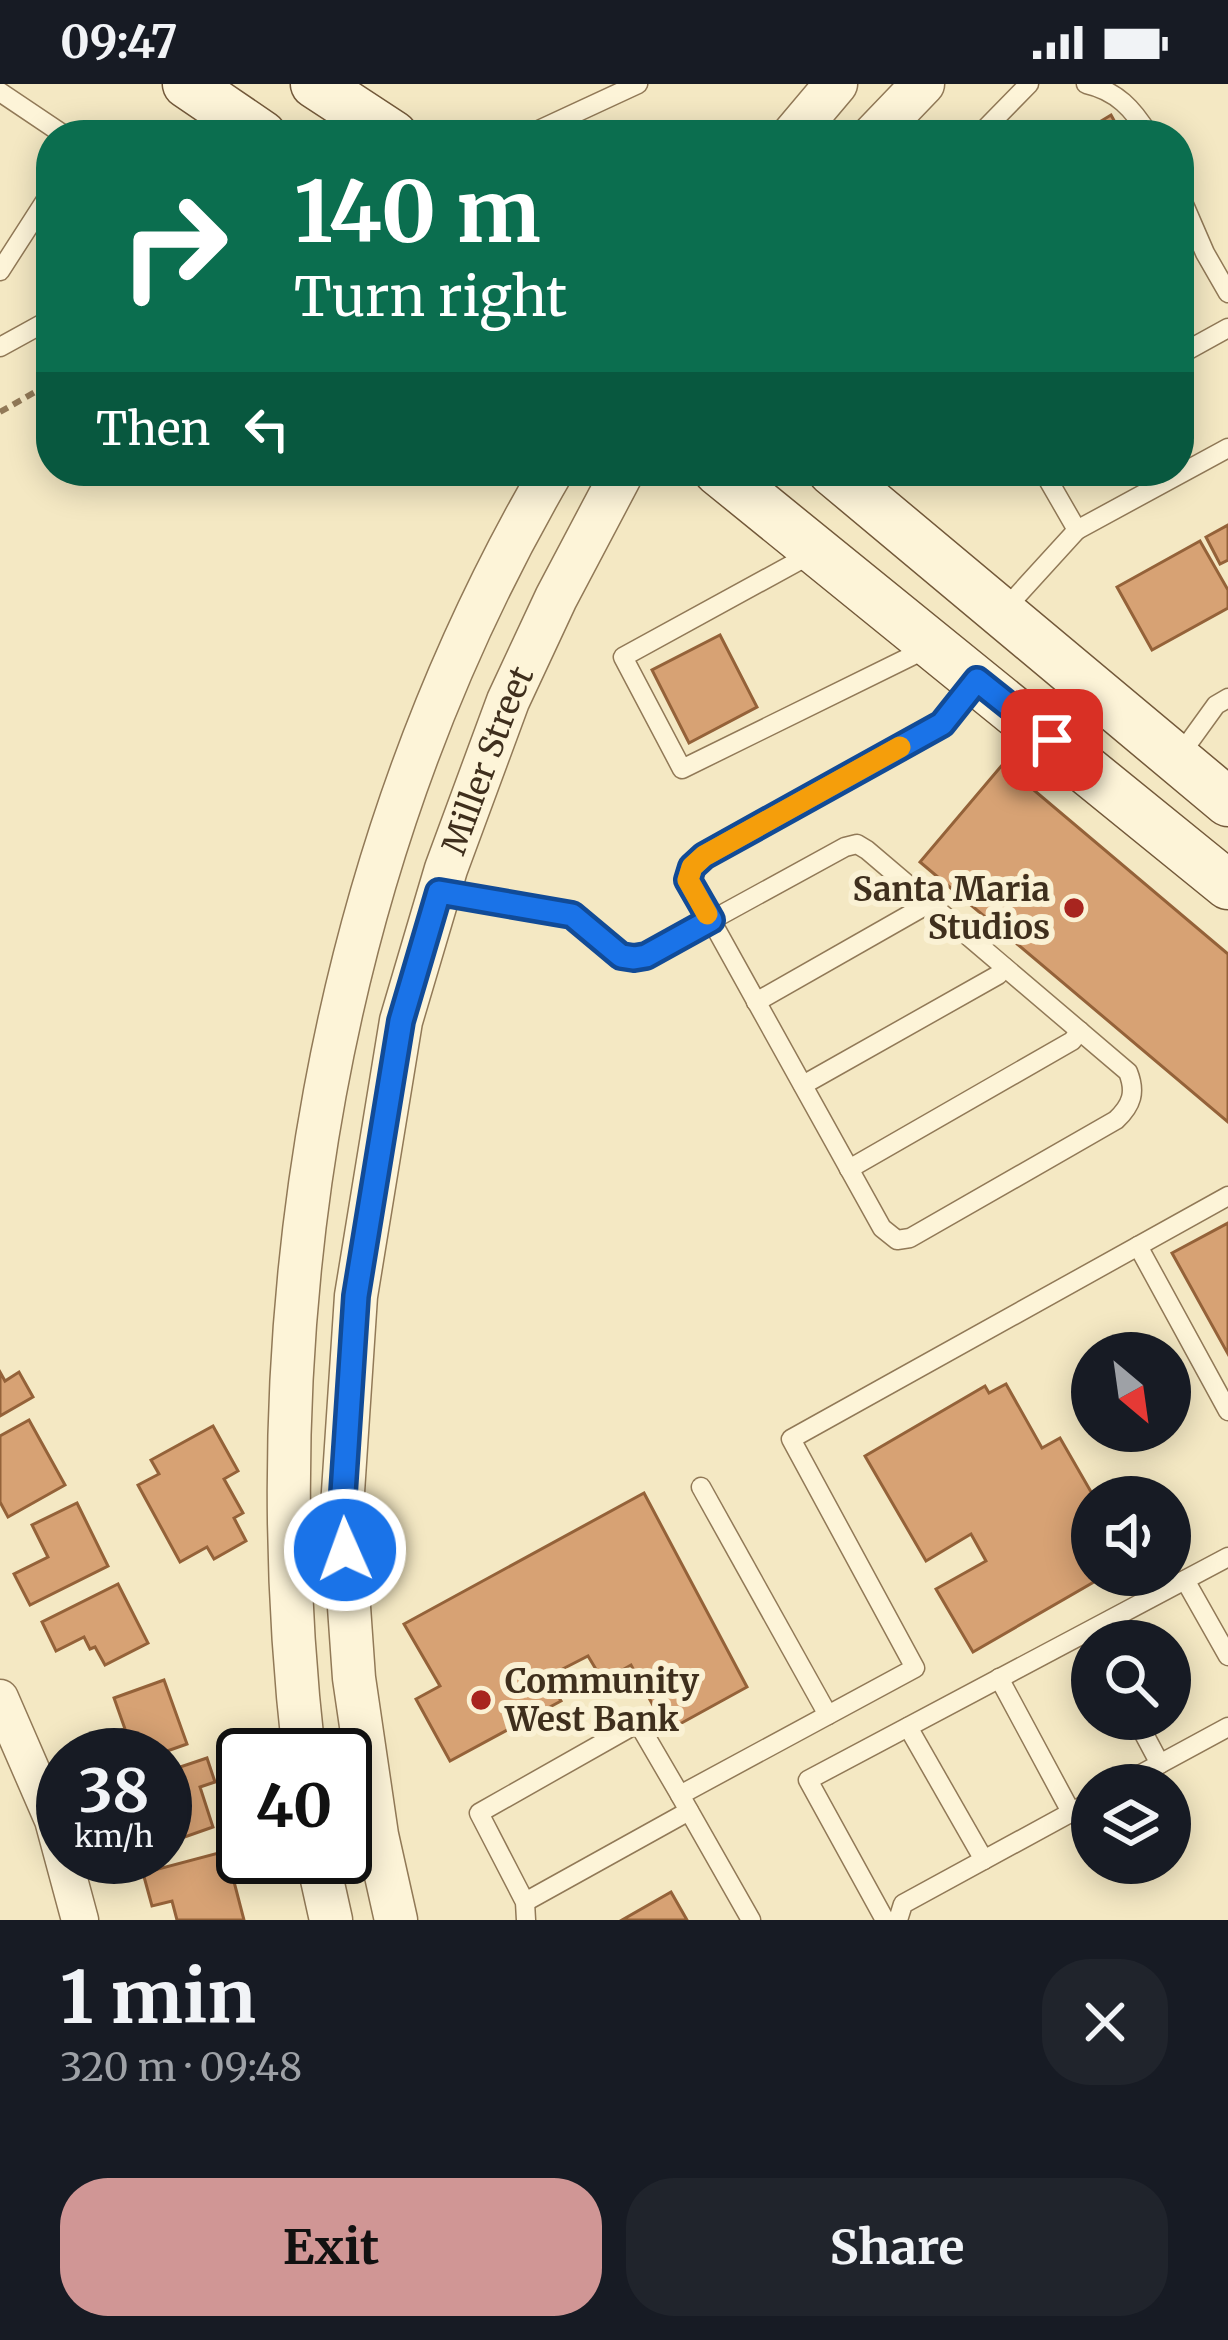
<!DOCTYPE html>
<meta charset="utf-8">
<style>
:root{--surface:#171b24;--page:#20242c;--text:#f1f3f6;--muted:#9ea1a6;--accent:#d09695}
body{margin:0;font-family:Merriweather,serif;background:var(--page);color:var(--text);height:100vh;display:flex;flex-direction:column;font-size:45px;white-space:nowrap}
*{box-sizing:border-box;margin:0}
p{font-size:39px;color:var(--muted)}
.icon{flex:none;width:66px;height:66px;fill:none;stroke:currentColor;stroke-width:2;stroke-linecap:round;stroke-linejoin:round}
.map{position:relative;height:1836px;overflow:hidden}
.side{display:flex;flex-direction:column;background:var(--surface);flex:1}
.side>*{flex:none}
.top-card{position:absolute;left:36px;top:36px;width:1158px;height:366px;border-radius:48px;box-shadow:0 6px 30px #0003;background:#0b6e4f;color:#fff;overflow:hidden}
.needle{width:78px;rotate:151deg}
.tools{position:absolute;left:1071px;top:1248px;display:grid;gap:24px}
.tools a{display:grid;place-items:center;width:120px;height:120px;border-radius:50%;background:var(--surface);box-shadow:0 6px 30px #0003;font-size:60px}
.speed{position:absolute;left:36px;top:1644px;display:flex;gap:24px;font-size:60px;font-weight:700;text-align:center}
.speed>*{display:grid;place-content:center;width:156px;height:156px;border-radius:50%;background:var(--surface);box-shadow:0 6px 30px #0003;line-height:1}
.speed small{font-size:30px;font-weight:400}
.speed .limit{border:6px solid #111;border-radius:18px;background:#fff;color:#111}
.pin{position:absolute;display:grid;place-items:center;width:102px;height:102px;color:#fff;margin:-51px;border-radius:24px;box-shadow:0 6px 18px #0006}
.me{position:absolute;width:132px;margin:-66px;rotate:358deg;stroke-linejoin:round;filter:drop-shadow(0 0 9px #0008)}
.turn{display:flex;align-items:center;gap:42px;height:252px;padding:0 60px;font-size:54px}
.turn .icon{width:156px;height:156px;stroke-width:2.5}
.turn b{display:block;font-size:84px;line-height:102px}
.then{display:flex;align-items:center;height:114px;padding:0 60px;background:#0003;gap:24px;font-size:45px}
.round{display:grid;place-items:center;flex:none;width:126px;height:126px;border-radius:48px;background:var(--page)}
.overview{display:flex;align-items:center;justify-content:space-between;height:204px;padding:0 60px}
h1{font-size:72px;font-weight:700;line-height:90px}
.primary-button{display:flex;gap:24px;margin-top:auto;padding:24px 60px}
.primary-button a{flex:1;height:138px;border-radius:48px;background:var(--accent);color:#111;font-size:48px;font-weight:700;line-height:138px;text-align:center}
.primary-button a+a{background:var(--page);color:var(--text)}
.status{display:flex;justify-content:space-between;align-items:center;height:84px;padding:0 60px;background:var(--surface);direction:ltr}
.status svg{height:33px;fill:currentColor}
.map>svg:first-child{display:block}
.building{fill:#d7a274;stroke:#946239;stroke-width:3}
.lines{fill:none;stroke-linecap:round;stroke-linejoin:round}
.service-casing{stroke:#917957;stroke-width:21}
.minor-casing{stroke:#917957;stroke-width:39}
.tertiary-casing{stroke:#917957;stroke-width:45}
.secondary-casing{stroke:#73593a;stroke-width:51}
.path{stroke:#917957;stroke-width:6;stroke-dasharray:9 6;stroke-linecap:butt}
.service{stroke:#fdf4d8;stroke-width:18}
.minor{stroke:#fdf4d8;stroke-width:36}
.tertiary{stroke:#fdf4d8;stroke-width:42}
.secondary{stroke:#fdf4d8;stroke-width:48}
.route-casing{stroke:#114b97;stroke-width:30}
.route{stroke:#1a73e8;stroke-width:21}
.slow{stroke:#f59e0b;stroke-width:21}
.poi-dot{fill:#a8251f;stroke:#faf1d4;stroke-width:4.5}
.labels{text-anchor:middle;stroke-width:12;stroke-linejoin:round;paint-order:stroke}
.street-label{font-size:33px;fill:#3f2f1d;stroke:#faf1d4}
.poi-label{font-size:33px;font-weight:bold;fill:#3f2f1d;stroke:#faf1d4;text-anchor:end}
</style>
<div class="status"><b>09:47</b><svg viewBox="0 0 49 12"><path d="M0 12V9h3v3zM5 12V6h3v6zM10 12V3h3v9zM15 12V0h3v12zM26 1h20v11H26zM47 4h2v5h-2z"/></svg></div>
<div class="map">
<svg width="1228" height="1836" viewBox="0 0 1228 1836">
<rect width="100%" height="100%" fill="#f4e8c3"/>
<!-- building -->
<g class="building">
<path d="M1111 31 1122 51H1078Z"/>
<path d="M1228 441V476L1220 480 1206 453Z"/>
<path d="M1200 457 1228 506V524L1152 566 1117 503Z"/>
<path d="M720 551 757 623 689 659 652 586Z"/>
<path d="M1003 680 1228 870V1038L920 778Z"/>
<path d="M1228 1139V1270L1172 1169Z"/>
<path d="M0 1288 5 1297 19 1288 33 1313 0 1332Z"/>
<path d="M1006 1300 1042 1364 1060 1354 1094 1413 1081 1422 1092 1441V1491H1106L973 1568 936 1505 986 1477 971 1450 926 1477 865 1372 985 1302 989 1309Z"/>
<path d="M29 1336 65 1401 8 1433 0 1418V1352Z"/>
<path d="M213 1342 238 1387 224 1395 243 1429 234 1434 246 1457 214 1475 207 1463 180 1478 138 1401 159 1390 151 1376Z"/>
<path d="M644 1409 747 1603 667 1647 631 1581 603 1597 588 1572 547 1593 561 1617 450 1677 416 1615 440 1602 404 1540Z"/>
<path d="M77 1419 108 1482 30 1521 14 1490 48 1473 32 1441Z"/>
<path d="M118 1500 148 1559 105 1581 95 1563 90 1565 84 1553 56 1567 42 1538Z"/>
<path d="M164 1596 187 1660 156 1671H96L91 1656 125 1645 114 1614Z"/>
<path d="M207 1674 215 1698 200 1703 213 1743 165 1760V1688Z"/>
<path d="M226 1767 244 1836H177L172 1817 152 1822 143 1789Z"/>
<path d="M671 1808 687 1836H622Z"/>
</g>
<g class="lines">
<!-- service casing -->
<g class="service-casing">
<g id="service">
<path d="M1086 0C1117 7 1133 25 1149 51"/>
<path d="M0 8 64 51"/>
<path d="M528 51 638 0"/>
<path d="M979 51 1029 0"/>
<path d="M1179 109 1205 169 1228 209"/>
<path d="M0 187 51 108"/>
<path d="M0 263 51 235"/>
<path d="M1179 271 1228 244"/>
<path d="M1077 446 1228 364"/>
<path d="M813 469 623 573 682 685 930 563"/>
<path d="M1005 525 1077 446 1043 387"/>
<path d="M1177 675 1216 621 1228 614"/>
<path d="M439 808C471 814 548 820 573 832 603 845 608 877 646 872L845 763 857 760 867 766 1128 988C1136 1008 1132 1021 1116 1036L910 1154 897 1156 882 1144 711 836 688 796 692 783 703 772 942 640 976 597"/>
<path d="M756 918 930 819"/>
<path d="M803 1001 998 891 1004 883"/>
<path d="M849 1085 1072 957 1080 947"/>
<path d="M1138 1162 1228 1327"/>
<path d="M701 1403 828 1631"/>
<path d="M1185 1496 1228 1572"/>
<path d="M999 1594 1071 1728"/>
<path d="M1136 1635 1160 1680"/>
<path d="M908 1643 984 1776"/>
<path d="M1121 1701 1228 1643"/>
<path d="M525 1818 689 1727"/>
<path d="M526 1836 525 1818 479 1729 638 1639 680 1711"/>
<path d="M751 1836 680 1711 915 1584 791 1355 1228 1112"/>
<path d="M885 1836 808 1696 1228 1473"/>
<path d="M898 1836 903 1820 1092 1717"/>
</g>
</g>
<!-- minor casing -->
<g class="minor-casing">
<path id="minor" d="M0 1614 53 1736 80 1836"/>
</g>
<!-- tertiary casing -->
<g class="tertiary-casing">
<g id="tertiary">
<path d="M793 51 836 0"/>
<path d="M874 51 923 0"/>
<path d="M304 1671C254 1232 327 772 552 387"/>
<path d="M317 1773 331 1836"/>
<path id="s1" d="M396 1836 377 1751 354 1594 342 1423 356 1212 401 937 446 785 508 617 556 514 623 387"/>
</g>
</g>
<!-- secondary casing -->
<g class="secondary-casing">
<g id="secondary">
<path d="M187 0 262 51"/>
<path d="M315 0 393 51"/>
<path d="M718 387 1228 801"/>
<path d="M832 387 1228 718"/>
</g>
</g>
<!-- path -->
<path class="path" d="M0 328 51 299"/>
<!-- service -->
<use href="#service" class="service"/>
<!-- minor -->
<use href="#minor" class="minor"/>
<!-- tertiary -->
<use href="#tertiary" class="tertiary"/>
<!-- secondary -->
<use href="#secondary" class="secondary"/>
</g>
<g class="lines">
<!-- route casing -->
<g class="route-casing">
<path id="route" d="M345 1466 342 1424 356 1212 401 937 439 808 572 831 621 872 634 874 646 872 711 836 688 796 692 783 704 772 942 640 977 596 1052 656"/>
</g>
<!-- route -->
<use href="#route" class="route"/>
<!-- slow -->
<path class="slow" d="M707 830 688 796 692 783 704 772 900 663"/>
</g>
<!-- markers -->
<g class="poi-dot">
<circle cx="1074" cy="824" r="12"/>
<circle cx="481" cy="1616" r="12"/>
</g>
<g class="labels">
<!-- street labels -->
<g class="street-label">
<text dy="12" stroke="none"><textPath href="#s1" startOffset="1182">Miller Street</textPath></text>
</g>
<!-- poi labels -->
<g class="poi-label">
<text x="1050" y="817">Santa Maria<tspan x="1050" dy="38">Studios</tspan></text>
<text x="505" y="1609" text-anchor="start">Community<tspan x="505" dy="38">West Bank</tspan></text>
</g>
</g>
</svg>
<div class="tools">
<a><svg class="needle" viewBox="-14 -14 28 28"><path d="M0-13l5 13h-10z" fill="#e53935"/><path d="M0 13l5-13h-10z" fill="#9ea1a6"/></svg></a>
<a><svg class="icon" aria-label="sound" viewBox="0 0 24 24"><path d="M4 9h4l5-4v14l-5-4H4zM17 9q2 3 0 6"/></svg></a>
<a><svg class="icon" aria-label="search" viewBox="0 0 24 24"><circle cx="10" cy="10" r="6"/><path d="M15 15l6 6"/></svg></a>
<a><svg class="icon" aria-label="layers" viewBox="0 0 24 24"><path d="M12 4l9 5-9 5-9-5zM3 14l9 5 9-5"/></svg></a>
</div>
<div class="speed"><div>38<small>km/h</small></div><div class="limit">40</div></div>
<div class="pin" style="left:1052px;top:656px;background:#d93025"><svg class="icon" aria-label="arrive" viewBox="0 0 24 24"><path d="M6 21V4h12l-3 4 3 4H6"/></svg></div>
<svg class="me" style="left:345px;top:1466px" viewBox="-20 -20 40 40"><circle r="17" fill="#1a73e8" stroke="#fff" stroke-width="3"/><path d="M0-11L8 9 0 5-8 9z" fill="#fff"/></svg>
<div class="top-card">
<div class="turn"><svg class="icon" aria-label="right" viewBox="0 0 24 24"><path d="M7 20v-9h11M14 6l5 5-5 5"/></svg><div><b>140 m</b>Turn right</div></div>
<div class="then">Then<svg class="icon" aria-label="left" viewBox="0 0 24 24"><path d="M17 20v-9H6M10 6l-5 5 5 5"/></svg></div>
</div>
</div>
<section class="side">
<div class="overview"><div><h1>1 min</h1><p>320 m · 09:48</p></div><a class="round"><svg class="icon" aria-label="close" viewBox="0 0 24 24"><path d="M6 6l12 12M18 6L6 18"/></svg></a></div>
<div class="primary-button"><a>Exit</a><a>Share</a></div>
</section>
